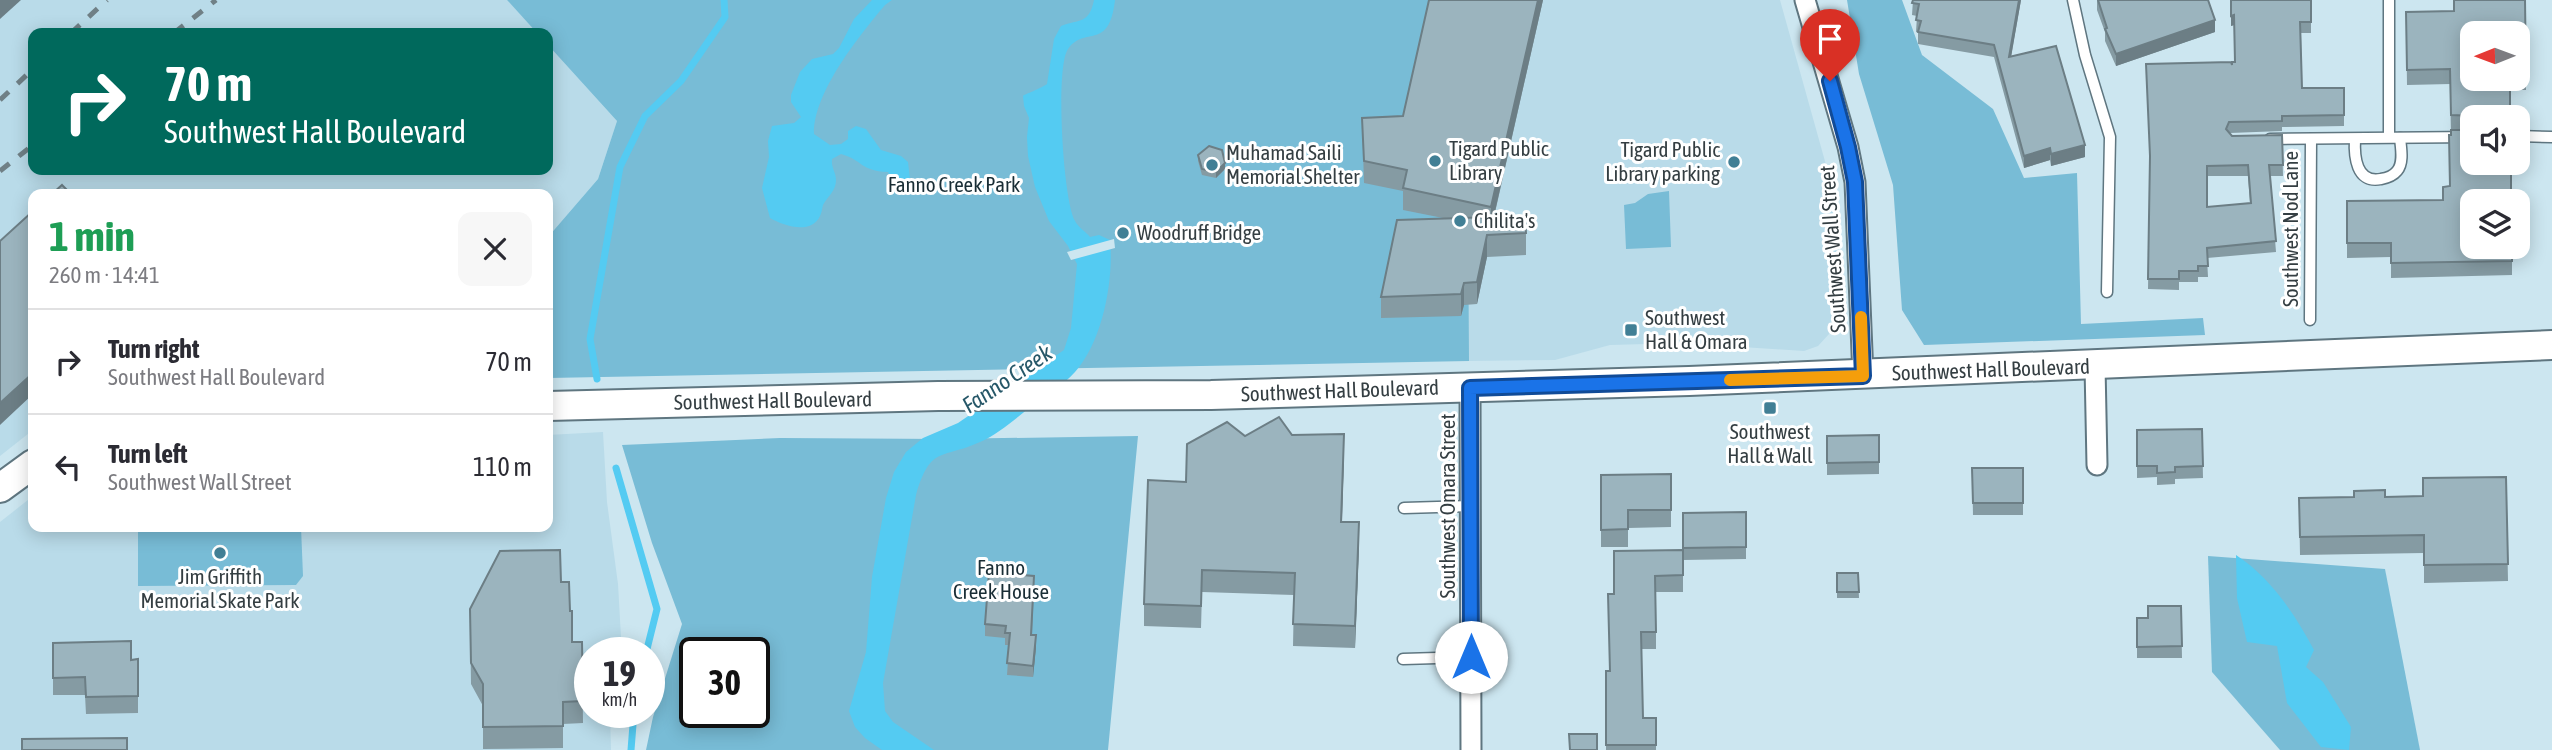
<!DOCTYPE html>
<meta charset="utf-8">
<style>
:root{--surface:#fff;--page:#f7f7f7;--text:#2b2b33;--muted:#7c7c81;--line:#e1e1e2}
body{margin:0;font-family:"Asap Condensed",sans-serif;background:var(--page);color:var(--text);height:100vh;display:flex;flex-direction:column;font-size:26px;white-space:nowrap}
*{box-sizing:border-box;margin:0}
p{font-size:23px;color:var(--muted)}
.icon{flex:none;width:38px;height:38px;fill:none;stroke:currentColor;stroke-width:2;stroke-linecap:round;stroke-linejoin:round}
.map{position:relative;flex:1;overflow:hidden}
.panel{position:absolute;left:28px;top:189px;width:525px;height:343px;display:flex;flex-direction:column;background:var(--surface);border-radius:14px;box-shadow:0 4px 18px #0003}
.panel>*{flex:none}
.top-card{position:absolute;left:28px;top:28px;width:525px;height:147px;border-radius:14px;box-shadow:0 4px 18px #0003;background:#00695c;color:#fff;overflow:hidden}
.needle{width:46px;rotate:269deg}
.fabs{position:absolute;left:2460px;top:21px;display:grid;gap:14px}
.fabs a{display:grid;place-items:center;width:70px;height:70px;border-radius:14px;background:var(--surface);box-shadow:0 4px 18px #0003;font-size:35px}
.speed{position:absolute;left:574px;top:637px;display:flex;gap:14px;font-size:35px;font-weight:700;text-align:center}
.speed>*{display:grid;place-content:center;width:91px;height:91px;border-radius:50%;background:var(--surface);box-shadow:0 4px 18px #0003;line-height:1}
.speed small{font-size:18px;font-weight:400}
.speed .limit{border:4px solid #111;border-radius:10px;background:#fff;color:#111}
.pin{position:absolute;display:grid;place-items:center;width:60px;height:60px;color:#fff;margin:-72px -30px;border-radius:50% 50% 50% 0;rotate:-45deg;box-shadow:0 0 7px #0007}
.pin .icon{rotate:45deg}
.me{position:absolute;width:77px;margin:-38px;rotate:0deg;stroke-linejoin:round;filter:drop-shadow(0 0 5px #0008)}
.turn{display:flex;align-items:center;gap:24px;height:147px;padding:0 21px;font-size:32px}
.turn .icon{width:91px;height:91px;stroke-width:2.5}
.turn b{display:block;font-size:49px;line-height:60px}
.round{display:grid;place-items:center;flex:none;width:74px;height:74px;border-radius:14px;background:var(--page)}
.headline{display:flex;align-items:center;justify-content:space-between;height:119px;padding:0 21px}
h1{font-size:42px;font-weight:700;line-height:52px;color:#1e9e55}
ul{padding:0;list-style:none}
li{display:flex;align-items:center;gap:21px;height:105px;padding:0 21px;border-top:2px solid var(--line)}
li div{flex:1}
li b{display:block;font-size:26px}
li em{font-style:normal}
.map>svg:first-child{display:block}
.built{fill:#b9dbe9}
.green{fill:#78bcd6;fill-rule:evenodd}
.water{fill:#54cbf2}
.pier{fill:#cce6f0}
.lines{fill:none;stroke-linecap:round;stroke-linejoin:round}
.stream{stroke:#54cbf2;stroke-width:7}
.lane-casing{stroke:#5f7680;stroke-width:13}
.street-casing{stroke:#5f7680;stroke-width:23}
.secondary-casing{stroke:#5f7680;stroke-width:32}
.lane{stroke:#fff;stroke-width:10}
.street{stroke:#fff;stroke-width:19}
.secondary{stroke:#fff;stroke-width:28}
.rail{stroke:#708086;stroke-width:5;stroke-dasharray:12 12;stroke-linecap:butt}
.wall{fill:#859ba3;fill-rule:evenodd}
.shaded-wall{fill:#6c7e85}
.building{fill:#9bb4be;stroke:#6c7e85;stroke-width:2;fill-rule:evenodd}
.route-casing{stroke:#114b97;stroke-width:18}
.route{stroke:#1a73e8;stroke-width:12}
.slow{stroke:#f59e0b;stroke-width:12}
.poi-dot{fill:#417f95;stroke:#fff;stroke-width:2.5}
.labels{text-anchor:middle;stroke-width:6;stroke-linejoin:round;paint-order:stroke}
.poi-label{font-size:21px;fill:#343e42;stroke:#fff;text-anchor:start}
.park-label{font-size:21px;fill:#192d35;stroke:#fff}
.street-label{font-size:21px;fill:#343e42;stroke:#fff}
.water-label{font-size:23px;font-style:italic;fill:#265768;stroke:#fff}
</style>
<div class="map">
<svg width="2552" height="750" viewBox="0 0 2552 750">
<rect width="100%" height="100%" fill="#cce6f0"/>
<!-- built -->
<g class="built">
<path d="M0 0H507L537 33H33V170H548V45L617 121 598 179 548 237V194H33V430L0 456Z"/>
<path d="M1467 0H1780L1833 190 1838 286 1830 333 1818 346 1804 351 1681 343 1610 345 1555 360 1469 361Z"/>
<path d="M603 432 607 502 618 584 621 637 619 653H590V712H610L611 750H0V522L33 496V527H548V435Z"/>
</g>
<!-- green -->
<g class="green">
<path d="M507 0H1467L1469 361 548 378V237L598 179 617 121 548 45V33H537Z"/>
<path d="M1847 0H1902L1922 55 1993 109 2024 178 2077 173 2081 324 2203 318 2205 335 1924 345 1902 310 1893 185 1859 74Z"/>
<path d="M1669 191 1671 247 1626 249 1624 205 1635 203 1648 194Z"/>
<path d="M1138 436 1108 750H646L653 717 682 624 652 543 622 445 780 438 944 439ZM695 653H754V712H695Z"/>
<path d="M141 527H301L303 576 296 585 138 586V529Z"/>
<path d="M2208 556 2385 569 2420 750H2280L2212 672Z"/>
</g>
<!-- water -->
<g class="water">
<path d="M872 0H892L885 5C859 36 813 93 814 134L830 145 841 144 848 139V131L856 126 866 129 881 150 901 156 908 162 910 179 901 184 892 179 888 172C860 171 863 160 841 154L832 159C831 168 836 172 836 180 836 191 828 196 823 205 822 208 822 212 820 216 811 235 784 226 770 218L762 188 769 157 768 141 772 126 794 123 801 117 791 102V95L800 72 812 59 833 54 839 48 854 19Z"/>
<path d="M1094 0H1115C1109 52 1085 25 1068 49 1055 67 1063 201 1075 221 1078 227 1086 232 1090 237L1099 235 1110 240C1114 279 1103 341 1075 372 1063 386 1043 397 1029 408 1014 420 998 434 980 442 940 460 931 445 916 495L883 683 885 711 893 722 934 750H882L865 738 855 727 849 711 866 652 872 577 886 498 894 472 906 452 923 438 958 423 1064 350 1071 328 1077 264 1068 246 1049 221 1035 187 1028 156 1027 137 1029 118 1024 106 1023 96C1025 94 1040 89 1047 84L1054 39 1061 26C1080 19 1089 24 1094 0Z"/>
<path d="M2236 555C2270 577 2295 614 2314 650L2306 667 2323 682 2351 727 2349 750 2321 747 2287 703 2277 646 2247 642 2237 598Z"/>
</g>
<!-- pier -->
<path class="pier" d="M1114 239 1115 248 1071 260 1067 252Z"/>
<g class="lines">
<!-- stream -->
<g class="stream">
<path d="M597 379 590 339 620 167 645 116 681 81 725 17 724 0"/>
<path d="M616 468 657 609 646 653"/>
<path d="M631 750 634 712"/>
</g>
<!-- lane casing -->
<g class="lane-casing">
<g id="lane">
<path d="M2073 0 2085 55 2110 137 2107 292"/>
<path d="M2389 0V137"/>
<path d="M2518 136 2552 137"/>
<path d="M2270 139 2473 137"/>
<path d="M2355 139C2354 156 2356 184 2381 179 2387 178 2393 176 2397 171 2404 163 2401 148 2400 138"/>
<path d="M2310 320 2311 139"/>
<path d="M1404 508 1471 506"/>
<path d="M1403 659 1471 657"/>
</g>
</g>
<!-- street casing -->
<g class="street-casing">
<g id="street">
<path d="M1805 0 1848 147 1855 182 1863 376"/>
<path d="M2095 366 2097 465"/>
<path d="M1470 388 1471 750"/>
</g>
</g>
<!-- secondary casing -->
<g class="secondary-casing">
<g id="secondary">
<path d="M548 406 938 396 1211 395 1689 381 2552 345"/>
<path d="M0 488 33 464"/>
</g>
</g>
<!-- lane -->
<use href="#lane" class="lane"/>
<!-- street -->
<use href="#street" class="street"/>
<!-- secondary -->
<use href="#secondary" class="secondary"/>
<!-- rail -->
<g class="rail">
<path d="M71 33 107 0"/>
<path d="M174 33 216 0"/>
<path d="M0 100 33 69"/>
<path d="M0 171 33 145"/>
</g>
</g>
<!-- wall -->
<g class="wall">
<path d="M1429 0H1543L1494 217 1526 233V255L1487 257 1477 304 1464 305 1461 316 1381 318V297L1443 218 1403 210V191L1364 183 1362 118 1403 116Z"/>
<path d="M1913 0H2021L2011 56 2085 157 2051 166 2050 160 2024 168 1994 57 1918 44V32H1916L1917 16 1912 15Z"/>
<path d="M2097 0H2208L2215 32 2116 66 2105 41V32L2097 10Z"/>
<path d="M2231 0H2311V33H2301L2302 88H2344V126L2282 127V131L2230 133 2232 136 2282 135 2283 176H2270L2276 252 2207 258 2208 277H2198V282H2179V290L2148 289 2150 164 2234 62V25L2231 26ZM2207 176H2248L2250 203 2207 207Z"/>
<path d="M2525 0 2526 90H2510V117H2473V163L2512 247V275L2391 278V257L2347 258V201L2443 200 2450 186 2451 135 2450 84 2407 85 2406 12 2454 11ZM2518 33V79H2473Z"/>
<path d="M1198 155 1225 169 1216 178 1202 175 1198 161Z"/>
<path d="M2202 429 2203 478 2175 479V484L2157 485V477L2137 478V430Z"/>
<path d="M1292 435 1344 455 1342 522 1359 544 1355 648 1293 646 1294 595 1202 592 1201 628 1144 626V604L1186 482 1245 436Z"/>
<path d="M1879 435V474L1827 475V436Z"/>
<path d="M1972 468H2023V515H1973Z"/>
<path d="M1671 474V527L1628 528V547H1601V475Z"/>
<path d="M2506 477 2508 581 2424 583V553L2300 555 2299 498 2423 496Z"/>
<path d="M1746 512V559L1683 560V513Z"/>
<path d="M1683 550V592H1656V649H1641L1643 718H1656V750H1606V671H1609L1614 594Z"/>
<path d="M1837 573H1858L1859 598H1837Z"/>
<path d="M561 582 570 611 572 642H582L583 723 563 724V748L483 749V706L471 684 470 609Z"/>
<path d="M1034 588 1032 635 1036 647 1033 677 1007 675 1009 645H1005V638L985 636V624Z"/>
<path d="M2181 606 2182 658H2137V618H2148Z"/>
<path d="M53 643 131 660 138 659V713L86 714 85 695H53Z"/>
</g>
<!-- shaded-wall -->
<g class="shaded-wall">
<path d="M0 0H21L0 19Z"/>
<path d="M1538 0H1543L1491 229V207Z"/>
<path d="M2019 0H2021L2009 69V57Z"/>
<path d="M2234 15V25L2231 26V16Z"/>
<path d="M2215 20V32L2116 66V54Z"/>
<path d="M2085 145V157L2051 166V154Z"/>
<path d="M2050 148V160L2024 168V156Z"/>
<path d="M1225 163V169L1216 178V172Z"/>
<path d="M1487 235V257L1477 304V282Z"/>
<path d="M1464 283V305L1461 316V294Z"/>
<path d="M33 373V394L0 425V403Z"/>
<path d="M1344 434V455L1341 544V522Z"/>
<path d="M1359 522V544L1355 648V626Z"/>
<path d="M1036 635V647L1033 677V666Z"/>
</g>
<!-- building -->
<g class="building">
<path d="M1429 0H1538L1491 207 1403 188 1407 170 1364 161 1362 118 1403 116Z"/>
<path d="M1913 0H2019L2009 57 2056 46 2085 145 2051 154 2050 148 2024 156 1994 45 1918 32 1921 21 1916 20 1919 4 1912 3Z"/>
<path d="M2098 0H2208L2215 20 2116 54 2105 29 2107 28Z"/>
<path d="M2231 0H2311V22H2300L2302 88H2344V115L2282 116V121L2229 122 2226 129 2232 136 2282 135 2283 165H2269L2276 241 2207 248 2208 266H2198V271H2179V279H2148L2150 156 2146 64 2231 62 2232 65V62H2235L2234 15 2231 16ZM2248 165 2251 203 2207 207V166Z"/>
<path d="M2454 0H2525L2526 75H2518V33H2473V79H2510V117H2478L2476 116 2451 115 2450 69 2407 70 2406 12 2454 11Z"/>
<path d="M2451 130H2473V163H2511V201H2473V247H2512V261L2391 263V243H2347V201L2443 200V187L2450 186 2449 135H2451Z"/>
<path d="M1209 146 1222 150 1225 163 1216 172 1202 169 1198 155Z"/>
<path d="M62 185 71 194H52Z"/>
<path d="M33 211V373L0 403V241Z"/>
<path d="M1525 216 1526 233 1487 235 1477 282 1464 283 1461 294 1381 297 1397 220Z"/>
<path d="M1279 417 1292 435 1344 434 1341 522H1359L1355 626 1293 624 1295 573 1202 570 1201 606 1144 604 1148 480 1186 482 1187 444 1227 422 1245 436Z"/>
<path d="M2202 429 2203 466 2175 467V472L2157 473V466H2137V430Z"/>
<path d="M1879 435V462L1827 463V436Z"/>
<path d="M1972 468H2023V503H1973Z"/>
<path d="M1671 474V510H1628V529L1601 530V475Z"/>
<path d="M2506 477 2508 564 2424 565V535L2300 537 2299 498 2354 497V491L2385 490V497L2423 496V478Z"/>
<path d="M1746 512V547L1683 548V513Z"/>
<path d="M560 550 561 582H569L570 611H572V642H582L583 701 563 702V726L483 727V684L471 663 470 609 500 551Z"/>
<path d="M1683 550V575L1655 576 1656 632H1641L1643 718H1656V745H1606V671H1610L1608 594H1614V551Z"/>
<path d="M989 572 1034 576 1031 635H1036L1033 666 1007 663 1010 633H1005L1006 626 985 624Z"/>
<path d="M1837 573H1858L1859 592H1837Z"/>
<path d="M2148 606H2181L2182 646 2137 647V618H2148Z"/>
<path d="M131 641V660L138 659V696L86 697 85 677 53 678V643Z"/>
<path d="M1569 734H1597V750H1570Z"/>
<path d="M127 738V750H22V739Z"/>
</g>
<g class="lines">
<!-- route casing -->
<g class="route-casing">
<path id="route" d="M1471 657 1470 388 1863 376 1855 182 1848 147 1830 81"/>
</g>
<!-- route -->
<use href="#route" class="route"/>
<!-- slow -->
<path class="slow" d="M1730 380 1863 376 1861 317"/>
</g>
<!-- markers -->
<g class="poi-dot">
<circle cx="1435" cy="161" r="7"/>
<circle cx="1734" cy="162" r="7"/>
<circle cx="1212" cy="165" r="7"/>
<circle cx="1460" cy="221" r="7"/>
<circle cx="1123" cy="233" r="7"/>
<rect x="1624" y="323" width="14" height="14" rx="3.5"/>
<rect x="1763" y="401" width="14" height="14" rx="3.5"/>
<circle cx="220" cy="553" r="7"/>
</g>
<g class="labels">
<!-- poi labels -->
<g class="poi-label">
<text x="1449" y="156">Tigard Public<tspan x="1449" dy="24">Library</tspan></text>
<text x="1720" y="157" text-anchor="end">Tigard Public<tspan x="1720" dy="24">Library parking</tspan></text>
<text x="1226" y="160">Muhamad Saili<tspan x="1226" dy="24">Memorial Shelter</tspan></text>
<text x="1474" y="228">Chilita's</text>
<text x="1137" y="240">Woodruff Bridge</text>
<text x="1645" y="325">Southwest<tspan x="1645" dy="24">Hall &amp; Omara</tspan></text>
<text x="1770" y="439" text-anchor="middle">Southwest<tspan x="1770" dy="24">Hall &amp; Wall</tspan></text>
<text x="220" y="584" text-anchor="middle">Jim Griffith<tspan x="220" dy="24">Memorial Skate Park</tspan></text>
</g>
<!-- park labels -->
<g class="park-label">
<text x="954" y="192">Fanno Creek Park</text>
<text x="1001" y="575">Fanno<tspan x="1001" dy="24">Creek House</tspan></text>
</g>
<!-- street labels -->
<g class="street-label">
<text transform="translate(2291 229) rotate(-90)" y="7">Southwest Nod Lane</text>
<text transform="translate(1833 249) rotate(-94)" y="7">Southwest Wall Street</text>
<text transform="translate(1991 370) rotate(-2)" y="7">Southwest Hall Boulevard</text>
<text transform="translate(1340 391) rotate(-2)" y="7">Southwest Hall Boulevard</text>
<text transform="translate(773 401) rotate(-1)" y="7">Southwest Hall Boulevard</text>
<text transform="translate(1448 506) rotate(-90)" y="7">Southwest Omara Street</text>
</g>
<!-- water labels -->
<g class="water-label">
<text transform="translate(1007 379) rotate(-34)" y="8">Fanno Creek</text>
</g>
</g>
</svg>
<div class="fabs">
<a><svg class="needle" viewBox="-14 -14 28 28"><path d="M0-13l5 13h-10z" fill="#e53935"/><path d="M0 13l5-13h-10z" fill="#7c7c81"/></svg></a>
<a><svg class="icon" aria-label="sound" viewBox="0 0 24 24"><path d="M4 9h4l5-4v14l-5-4H4zM17 9q2 3 0 6"/></svg></a>
<a><svg class="icon" aria-label="layers" viewBox="0 0 24 24"><path d="M12 4l9 5-9 5-9-5zM3 14l9 5 9-5"/></svg></a>
</div>
<div class="speed"><div>19<small>km/h</small></div><div class="limit">30</div></div>
<div class="pin" style="left:1830px;top:81px;background:#d93025"><svg class="icon" aria-label="arrive" viewBox="0 0 24 24"><path d="M6 21V4h12l-3 4 3 4H6"/></svg></div>
<svg class="me" style="left:1471px;top:657px" viewBox="-20 -20 40 40"><circle r="19" fill="#fff"/><path d="M0-13L10 11 0 6-10 11z" fill="#1a73e8"/></svg>
<div class="top-card">
<div class="turn"><svg class="icon" aria-label="right" viewBox="0 0 24 24"><path d="M7 20v-9h11M14 6l5 5-5 5"/></svg><div><b>70 m</b>Southwest Hall Boulevard</div></div>
</div>
<section class="panel">
<div class="headline"><div><h1>1 min</h1><p>260 m · 14:41</p></div><a class="round"><svg class="icon" aria-label="close" viewBox="0 0 24 24"><path d="M6 6l12 12M18 6L6 18"/></svg></a></div>
<ul>
<li><svg class="icon" aria-label="right" viewBox="0 0 24 24"><path d="M7 20v-9h11M14 6l5 5-5 5"/></svg><div><b>Turn right</b><p>Southwest Hall Boulevard</p></div><em>70 m</em></li>
<li><svg class="icon" aria-label="left" viewBox="0 0 24 24"><path d="M17 20v-9H6M10 6l-5 5 5 5"/></svg><div><b>Turn left</b><p>Southwest Wall Street</p></div><em>110 m</em></li>
</ul>
</section>
</div>
